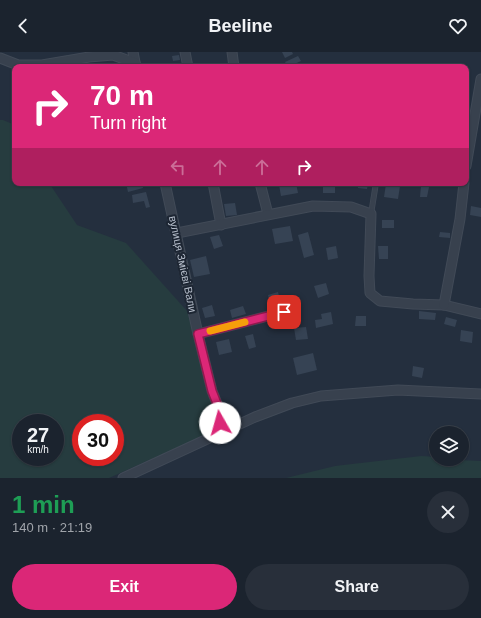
<!DOCTYPE html>
<meta charset="utf-8">
<style>
:root{--surface:#1b232e;--page:#282f3a;--text:#f1f3f6;--muted:#a0a4aa;--line:#39404a;--accent:#db2777}
body{margin:0;font-family:Arial,sans-serif;background:var(--page);color:var(--text);height:100vh;display:flex;flex-direction:column;font-size:15px;white-space:nowrap}
*{box-sizing:border-box;margin:0}
p{font-size:13px;color:var(--muted)}
.icon{flex:none;width:22px;height:22px;fill:none;stroke:currentColor;stroke-width:2;stroke-linecap:round;stroke-linejoin:round}
.map{position:relative;height:426px;overflow:hidden}
.panel{display:flex;flex-direction:column;background:var(--surface);flex:1}
.panel>*{flex:none}
.top-card{position:absolute;left:12px;top:12px;width:457px;height:122px;border-radius:8px;box-shadow:0 1px 3px #0004,0 0 0 1px var(--line);background:#db2777;color:#fff;overflow:hidden}
.buttons{position:absolute;left:429px;top:374px;display:grid;gap:8px}
.buttons a{display:grid;place-items:center;width:40px;height:40px;border-radius:50%;background:var(--surface);box-shadow:0 1px 3px #0004,0 0 0 1px var(--line);font-size:20px}
.speed{position:absolute;left:12px;top:362px;display:flex;gap:8px;font-size:20px;font-weight:700;text-align:center}
.speed>*{display:grid;place-content:center;width:52px;height:52px;border-radius:50%;background:var(--surface);box-shadow:0 1px 3px #0004,0 0 0 1px var(--line);line-height:1}
.speed small{font-size:10px;font-weight:400}
.speed .limit{border:6px solid #d22;background:#fff;color:#111}
.pin{position:absolute;display:grid;place-items:center;width:34px;height:34px;color:#fff;margin:-17px;border-radius:8px;box-shadow:0 2px 6px #0006}
.me{position:absolute;width:44px;margin:-22px;rotate:353deg;stroke-linejoin:round;filter:drop-shadow(0 0 3px #0008)}
.turn{display:flex;align-items:center;gap:14px;height:84px;padding:0 12px;font-size:18px}
.turn .icon{width:52px;height:52px;stroke-width:2.5}
.turn b{display:block;font-size:28px;line-height:34px}
.lanes{display:flex;align-items:center;height:38px;padding:0 12px;background:#0003;justify-content:center;gap:20px;direction:ltr}
.lanes .off{opacity:.35}
.round{display:grid;place-items:center;flex:none;width:42px;height:42px;border-radius:21px;background:var(--page)}
.overview{display:flex;align-items:center;justify-content:space-between;height:68px;padding:0 12px}
h1{font-size:24px;font-weight:800;line-height:30px;color:#1e9e55}
.button{display:flex;gap:8px;margin-top:auto;padding:8px 12px}
.button a{flex:1;height:46px;border-radius:24px;background:var(--accent);color:#fff;font-size:16px;font-weight:800;line-height:46px;text-align:center}
.button a+a{background:var(--page);color:var(--text)}
header{display:flex;justify-content:space-between;align-items:center;height:52px;padding:0 12px;background:var(--surface);font-size:18px;font-weight:800}
.map>svg:first-child{display:block}
.green{fill:#263c3f;fill-rule:evenodd}
.building{fill:#364354}
.lines{fill:none;stroke-linecap:round;stroke-linejoin:round}
.lane-casing{stroke:#414a57;stroke-width:6}
.street-casing{stroke:#414a57;stroke-width:11}
.lane{stroke:#38414e;stroke-width:4.5}
.street{stroke:#38414e;stroke-width:9}
.route-casing{stroke:#8e194d;stroke-width:10}
.route{stroke:#db2777;stroke-width:7}
.slow{stroke:#f59e0b;stroke-width:7}
.labels{text-anchor:middle;stroke-width:4;stroke-linejoin:round;paint-order:stroke}
.street-label{font-size:11px;fill:#b4bcc9;stroke:#1d2633}
</style>
<header><svg class="icon" aria-label="back" viewBox="0 0 24 24"><path d="M15 5l-7 7 7 7"/></svg>Beeline<svg class="icon" aria-label="heart" viewBox="0 0 24 24"><path d="M12 20l-8-8c-3-5 5-10 8-4 3-6 11-1 8 4z"/></svg></header>
<div class="map">
<svg width="481" height="426" viewBox="0 0 481 426">
<rect width="100%" height="100%" fill="#242f3e"/>
<!-- green -->
<g class="green">
<path d="M0 68H3L15 73V131H49L77 173 126 191 187 259 216 365 212 380 109 426H0ZM21 371H55V405H21ZM81 371H115V405H81Z"/>
<path d="M421 404 436 405V407L481 409V426H286L335 414Z"/>
</g>
<!-- building -->
<g class="building">
<path d="M282 0H292L293 2 285 6Z"/>
<path d="M179 3 180 8 173 9 172 4Z"/>
<path d="M298 4 301 9 288 15 285 10Z"/>
<path d="M126 131H142L143 136 128 140Z"/>
<path d="M296 131 298 141 281 144 279 133Z"/>
<rect x="323" y="131" width="12" height="10"/>
<path d="M358 131H368L367 137 358 136Z"/>
<path d="M386 132 400 134 398 147 384 145Z"/>
<path d="M421 134 429 135 427 145H420Z"/>
<path d="M146 140 150 155 146 156 144 149 133 151 132 143Z"/>
<path d="M235 151 237 163 226 164 224 152Z"/>
<path d="M471 154 481 156V165L470 163Z"/>
<rect x="382" y="168" width="12" height="8"/>
<path d="M290 174 293 189 275 192 272 177Z"/>
<path d="M308 180 314 203 304 206 298 183Z"/>
<path d="M440 180 450 181V186L439 185Z"/>
<path d="M219 183 223 194 214 197 210 185Z"/>
<path d="M336 194 338 206 328 208 326 196Z"/>
<path d="M378 194H388V207H379Z"/>
<path d="M206 204 210 222 194 225 190 208Z"/>
<path d="M326 231 329 242 318 246 314 234Z"/>
<path d="M278 240 281 252 271 255 268 243Z"/>
<path d="M212 253 215 264 205 266 202 256Z"/>
<path d="M243 254 246 262 232 266 230 258Z"/>
<path d="M419 259 436 261 435 268 419 267Z"/>
<path d="M331 260 333 272 316 276 315 268 322 267 321 262Z"/>
<path d="M356 264H366V274H355Z"/>
<path d="M446 265 457 268 455 275 444 272Z"/>
<path d="M306 275 308 287 296 288 294 276Z"/>
<path d="M461 278 473 280 472 291 460 289Z"/>
<path d="M253 282 256 295 249 297 245 284Z"/>
<path d="M229 287 232 300 219 303 216 290Z"/>
<path d="M313 301 317 318 297 323 293 306Z"/>
<path d="M413 314 424 316 422 326 412 324Z"/>
</g>
<g class="lines">
<!-- lane casing -->
<g class="lane-casing">
<path id="lane" d="M371 162 376 131"/>
</g>
<!-- street casing -->
<g class="street-casing">
<g id="street">
<path d="M133 0 136 15"/>
<path d="M185 0 188 15"/>
<path d="M232 0 234 15"/>
<path d="M0 6 18 13H42L89 5 113 3 135 11"/>
<path d="M466 114 481 27"/>
<path d="M165 131 198 282 212 339 220 359V371L212 384"/>
<path d="M213 131 221 173"/>
<path d="M260 131 268 162"/>
<path d="M177 181 313 154 351 155 371 162 369 224 370 241 380 249 413 252 444 253 481 262"/>
<path d="M444 253 460 167 464 131"/>
<path d="M198 282 284 260"/>
<path d="M123 426 255 365 292 351 321 344 398 338 481 342"/>
</g>
</g>
<!-- lane -->
<use href="#lane" class="lane"/>
<!-- street -->
<use href="#street" class="street"/>
</g>
<g class="lines">
<!-- route casing -->
<g class="route-casing">
<path id="route" d="M220 371V359L212 339 198 282 284 260"/>
</g>
<!-- route -->
<use href="#route" class="route"/>
<!-- slow -->
<path class="slow" d="M210 279 245 270"/>
</g>
<g class="labels">
<!-- street labels -->
<g class="street-label">
<text transform="translate(183 212) rotate(78)" y="4">вулиця Змієві Вали</text>
</g>
</g>
</svg>
<div class="buttons">
<a><svg class="icon" aria-label="layers" viewBox="0 0 24 24"><path d="M12 4l9 5-9 5-9-5zM3 14l9 5 9-5"/></svg></a>
</div>
<div class="speed"><div>27<small>km/h</small></div><div class="limit">30</div></div>
<div class="pin" style="left:284px;top:260px;background:#d93025"><svg class="icon" aria-label="arrive" viewBox="0 0 24 24"><path d="M6 21V4h12l-3 4 3 4H6"/></svg></div>
<svg class="me" style="left:220px;top:371px" viewBox="-20 -20 40 40"><circle r="19" fill="#fff"/><path d="M0-13L10 11 0 6-10 11z" fill="#db2777"/></svg>
<div class="top-card">
<div class="turn"><svg class="icon" aria-label="right" viewBox="0 0 24 24"><path d="M7 20v-9h11M14 6l5 5-5 5"/></svg><div><b>70 m</b>Turn right</div></div>
<div class="lanes"><svg class="icon off" aria-label="left" viewBox="0 0 24 24"><path d="M17 20v-9H6M10 6l-5 5 5 5"/></svg><svg class="icon off" aria-label="ahead" viewBox="0 0 24 24"><path d="M12 20V5M6 11l6-6 6 6"/></svg><svg class="icon off" aria-label="ahead" viewBox="0 0 24 24"><path d="M12 20V5M6 11l6-6 6 6"/></svg><svg class="icon" aria-label="right" viewBox="0 0 24 24"><path d="M7 20v-9h11M14 6l5 5-5 5"/></svg></div>
</div>
</div>
<section class="panel">
<div class="overview"><div><h1>1 min</h1><p>140 m · 21:19</p></div><a class="round"><svg class="icon" aria-label="close" viewBox="0 0 24 24"><path d="M6 6l12 12M18 6L6 18"/></svg></a></div>
<div class="button"><a>Exit</a><a>Share</a></div>
</section>
